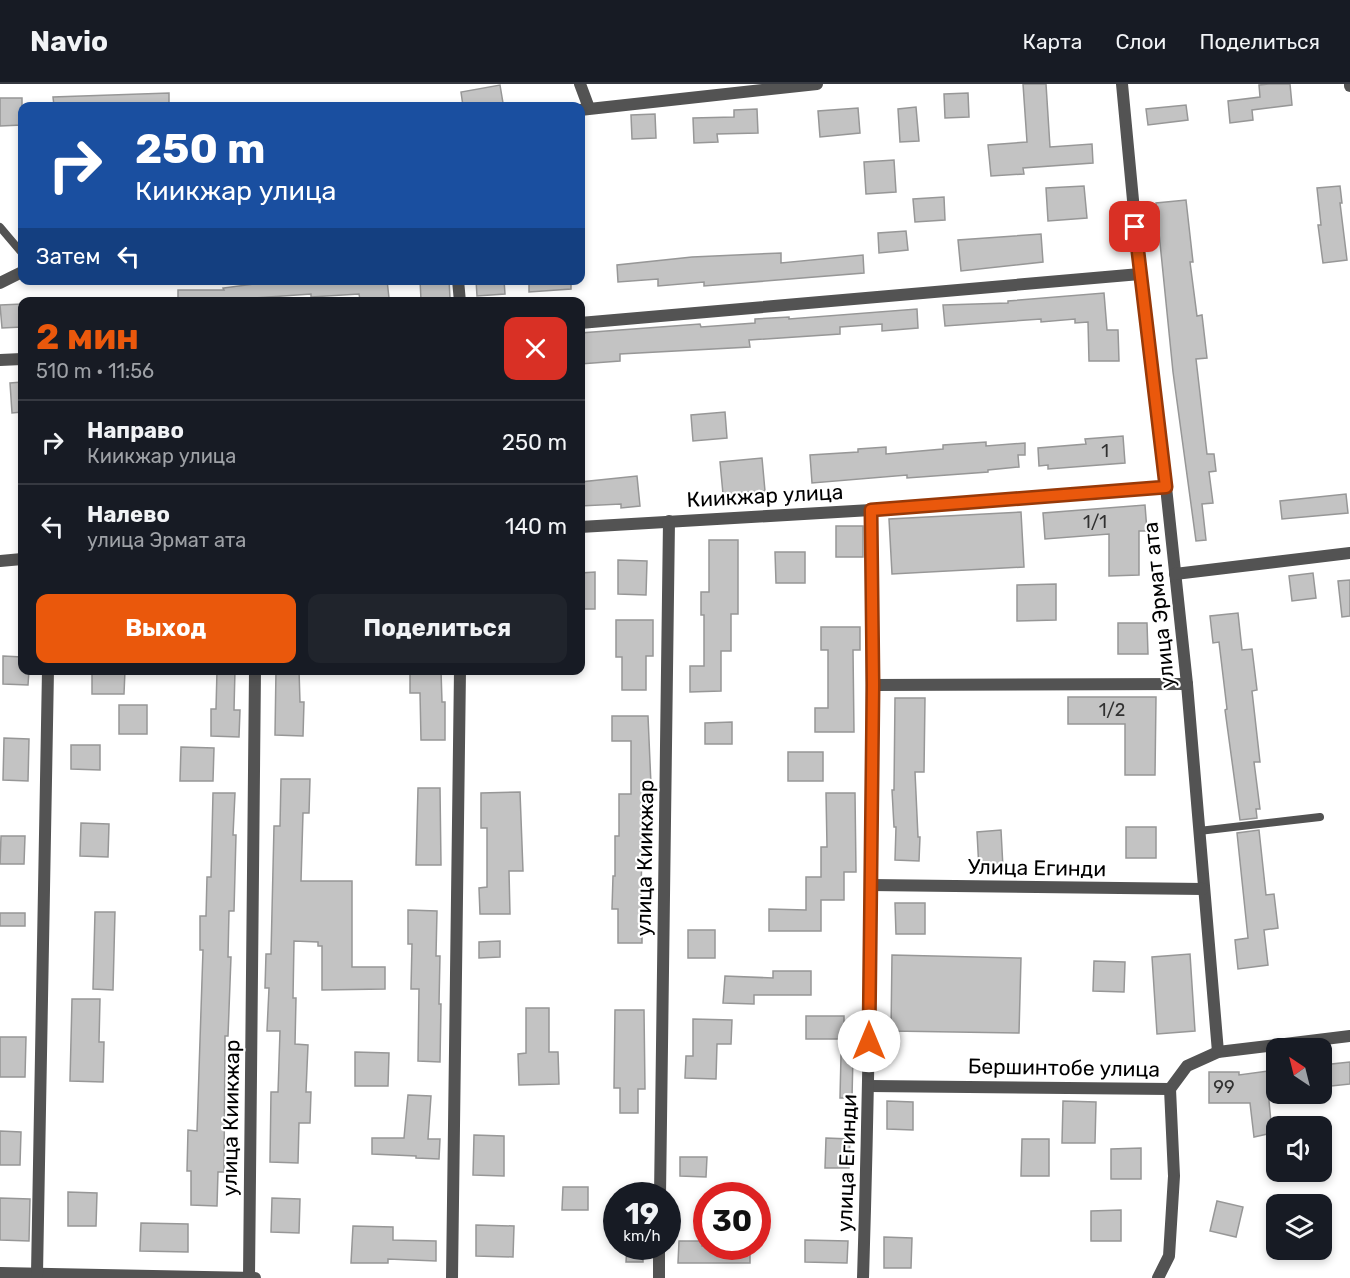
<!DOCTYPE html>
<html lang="ru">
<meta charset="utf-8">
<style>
:root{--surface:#171b24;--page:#20242c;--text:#f1f3f6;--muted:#9ea1a6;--line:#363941;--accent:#ea580c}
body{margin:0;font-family:Rubik,sans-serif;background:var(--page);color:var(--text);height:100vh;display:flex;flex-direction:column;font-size:22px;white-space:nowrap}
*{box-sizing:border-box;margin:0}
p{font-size:20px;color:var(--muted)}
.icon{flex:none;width:33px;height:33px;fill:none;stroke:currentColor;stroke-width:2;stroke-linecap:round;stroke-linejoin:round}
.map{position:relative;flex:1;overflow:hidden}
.sheet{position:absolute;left:18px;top:213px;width:567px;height:378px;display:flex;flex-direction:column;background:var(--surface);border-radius:12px;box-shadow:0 3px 9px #0003}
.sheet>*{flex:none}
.banner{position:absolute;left:18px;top:18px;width:567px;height:183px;border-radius:12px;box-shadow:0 3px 9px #0003;background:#1a4fa0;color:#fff;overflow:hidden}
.needle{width:39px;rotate:325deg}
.buttons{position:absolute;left:1266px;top:954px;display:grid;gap:12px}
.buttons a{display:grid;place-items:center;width:66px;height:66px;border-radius:12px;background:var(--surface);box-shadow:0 3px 9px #0003;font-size:30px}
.speed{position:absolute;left:603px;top:1098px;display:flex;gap:12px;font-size:30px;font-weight:700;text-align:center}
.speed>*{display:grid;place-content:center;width:78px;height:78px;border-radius:50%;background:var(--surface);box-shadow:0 3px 9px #0003;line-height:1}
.speed small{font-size:15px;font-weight:400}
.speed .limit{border:9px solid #d22;background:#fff;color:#111}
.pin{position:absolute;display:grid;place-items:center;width:51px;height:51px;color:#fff;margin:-26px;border-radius:12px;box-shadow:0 3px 9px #0006}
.me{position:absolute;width:66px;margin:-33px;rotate:0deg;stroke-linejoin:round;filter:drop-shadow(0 0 4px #0008)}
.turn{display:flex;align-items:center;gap:21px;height:126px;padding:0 18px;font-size:27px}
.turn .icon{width:78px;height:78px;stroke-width:2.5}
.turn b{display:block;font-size:42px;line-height:51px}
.then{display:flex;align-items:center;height:57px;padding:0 18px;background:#0003;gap:12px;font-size:22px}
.round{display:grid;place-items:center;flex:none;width:63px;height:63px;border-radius:12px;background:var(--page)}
.overview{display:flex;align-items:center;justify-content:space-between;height:102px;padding:0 18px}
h1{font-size:36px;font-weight:700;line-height:45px;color:var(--accent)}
.action{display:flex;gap:12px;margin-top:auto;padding:12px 18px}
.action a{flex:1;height:69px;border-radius:12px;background:var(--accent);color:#fff;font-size:24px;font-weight:700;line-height:69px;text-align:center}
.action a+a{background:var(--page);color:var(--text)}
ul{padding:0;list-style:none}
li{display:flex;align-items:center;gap:18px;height:84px;padding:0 18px;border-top:2px solid var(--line)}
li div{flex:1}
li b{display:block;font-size:22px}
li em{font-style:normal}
header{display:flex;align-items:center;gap:36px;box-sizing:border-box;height:84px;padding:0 30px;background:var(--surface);border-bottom:2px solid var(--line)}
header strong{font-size:28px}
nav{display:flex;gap:33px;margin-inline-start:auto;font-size:21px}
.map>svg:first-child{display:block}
.building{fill:#c3c3c3;stroke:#979797;stroke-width:1.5}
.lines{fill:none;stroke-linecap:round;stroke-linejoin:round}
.lane{stroke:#535353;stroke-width:8}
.street{stroke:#535353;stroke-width:12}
.route-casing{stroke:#983908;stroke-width:15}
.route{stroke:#ea580c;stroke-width:10}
.labels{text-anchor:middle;stroke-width:4.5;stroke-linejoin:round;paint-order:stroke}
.number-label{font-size:18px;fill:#313131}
.street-label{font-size:21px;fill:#000;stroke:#fff}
</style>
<header>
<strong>Navio</strong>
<nav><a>Карта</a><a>Слои</a><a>Поделиться</a></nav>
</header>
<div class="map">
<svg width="1350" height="1194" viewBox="0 0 1350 1194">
<rect width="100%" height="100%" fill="#fff"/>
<!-- building -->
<g class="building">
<path d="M1023 0H1046L1050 63 1092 60 1093 79 1023 84 1024 90 991 92 988 61 1027 58Z"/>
<path d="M1269 0H1290L1292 21 1252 26 1253 36 1230 39 1228 17 1260 13 1259 1Z"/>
<path d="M500 1 503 19 485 22H463L461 8Z"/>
<path d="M169 9V22H54L53 13Z"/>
<path d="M968 9 969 33 945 34 944 10Z"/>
<path d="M0 14H22V41L0 42Z"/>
<path d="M1186 21 1188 36 1148 41 1146 25Z"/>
<path d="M916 23 919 57 900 58 898 25Z"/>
<path d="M858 24 860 49 820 53 818 27Z"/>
<path d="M757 25 758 49 717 50 718 58 694 59 693 34 734 33V26Z"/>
<path d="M655 30 656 54 632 55 631 31Z"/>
<path d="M894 76 896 108 866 110 864 78Z"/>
<path d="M1084 102 1087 134 1048 137 1046 104Z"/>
<path d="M1340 102 1342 119H1340L1347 176 1323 179 1318 141H1321L1317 104Z"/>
<path d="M944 113 945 136 915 138 913 115Z"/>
<path d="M1186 116 1193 178H1190L1197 232 1202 231 1207 274 1196 275 1207 370H1214L1216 387 1209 388 1213 419 1202 420 1206 456 1196 457 1173 288 1156 119Z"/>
<path d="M906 147 908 166 879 169 878 149Z"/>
<path d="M1041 150 1043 178 961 187 958 156Z"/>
<path d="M781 169V179L863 171 864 189 704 202V198L658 202V195L618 198 617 181 692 173Z"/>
<path d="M262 196H387L389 214 360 216 359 210 311 213V210L255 214V218H178V206H224L223 204 262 199Z"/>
<path d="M420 196H449L450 214 421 216Z"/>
<path d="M476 196H504L505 210 477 212Z"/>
<path d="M529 196H571V205L529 208Z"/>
<path d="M1104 209 1107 246H1118L1119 277H1089L1088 238 1075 239V235L1041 238V235L945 242 943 221 1008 219V217Z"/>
<path d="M22 220V243L2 244 0 221Z"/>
<path d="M917 225 918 244 882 247V240L840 243V250L749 256 750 263 620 270V277L580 280V249L700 240 701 243 755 239V235L789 233V235Z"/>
<path d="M22 298V328L12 329 10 299Z"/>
<path d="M725 328 727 354 693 357 691 331Z"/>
<path d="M1123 352 1125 379 1048 385V381L1039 382 1038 364 1086 360 1085 355Z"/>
<path d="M986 358V362L1025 359V371H1018L1019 383 988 386V388L907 394V391L812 399 810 371 858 368V365L886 363V370L943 365V361Z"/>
<path d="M762 374 765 407 723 410 720 378Z"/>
<path d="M637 392 640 422 621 424V420L580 422V398Z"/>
<path d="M1346 410 1348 429 1282 435 1280 417Z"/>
<path d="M1145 421 1147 447H1139V491L1109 492V450L1045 455 1043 429Z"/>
<path d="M1021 428 1024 483 892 490 889 435Z"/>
<rect x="836" y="442" width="27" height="31"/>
<path d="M709 456H738V530H731V567H721V607L690 608V582H704V531H701V508H709Z"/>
<path d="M775 468H805V499H776Z"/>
<path d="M618 476 647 477 646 511 618 510Z"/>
<path d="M595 488V525H580V489Z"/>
<path d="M1313 489 1316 514 1292 517 1289 492Z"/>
<path d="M1350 496V532L1342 533 1338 497Z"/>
<path d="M1056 500V536L1017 537V501Z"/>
<path d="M1238 529 1242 566 1252 565 1257 606 1252 607 1260 678H1254L1260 725H1256L1257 734 1240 736 1225 626 1227 625 1219 558 1213 559 1210 532Z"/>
<path d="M616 536H653V572H646V606H622V573H616Z"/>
<path d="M1118 539H1147L1148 570H1118Z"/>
<path d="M821 543H860V566H853L854 648H815V624H828V566H821Z"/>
<path d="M3 572 22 573V586H29L28 601 3 600Z"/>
<path d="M92 586H125L124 610H92Z"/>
<path d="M217 586H235L234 626H240L239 653 211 652V625H216Z"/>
<path d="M276 586H299L300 618H304L303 652 275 651Z"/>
<path d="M410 586H441L442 618H445V656H421L420 609H410Z"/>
<path d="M1068 613H1156L1155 691H1125V640H1068Z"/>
<path d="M895 614H925L924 688H915L918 753H920L919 777 895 776 896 743H894L892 706H894Z"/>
<rect x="119" y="621" width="28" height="29"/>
<path d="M612 632H648L651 701H646V736H643L640 839H642V859H618V825H612L613 792H615V752H619V710H631V657H612Z"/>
<path d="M732 638V660H705V639Z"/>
<path d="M4 654 29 655 28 697 3 696Z"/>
<path d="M71 661H100V686L71 685Z"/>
<path d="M181 663 214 664 213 697H180Z"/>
<rect x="788" y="668" width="35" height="29"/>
<path d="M281 695H310L309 729H303L301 797H352V883H385V905L322 906V862H318V858L294 857 293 914H296L295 960 308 961 306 1008H311L310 1039H299L298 1079 270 1078 271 1008H278L280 947H267L269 904H265L266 870H271L274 742H280Z"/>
<path d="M418 704H440L441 781H416Z"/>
<path d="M520 708 523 787H509L510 830H480L479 804 487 803V744H481V709Z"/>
<path d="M213 709H235L233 751H236L234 827H229L228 873H231L228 952H225L224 1088H218L217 1122 191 1121V1087H187L188 1046 197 1047 203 866H200V832H206L207 793H211Z"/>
<path d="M826 709H855L856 788H844V816H821V847H769V825L806 826V793H821V763H827Z"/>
<path d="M81 739 109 740 108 773 80 772Z"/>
<rect x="1126" y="743" width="30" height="31"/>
<path d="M1001 746 1003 784 979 786 977 748Z"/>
<path d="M1259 746 1266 811 1274 810 1278 844 1264 846 1268 881 1238 885 1235 856 1248 854 1237 749Z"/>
<path d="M1 752H25L24 780H0Z"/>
<path d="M895 819H925V850H896Z"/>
<path d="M408 826 437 827 436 872H440L439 920H441L440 978 418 977 419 905H411L412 860H408Z"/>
<path d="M95 828H115L113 906 93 905Z"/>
<rect x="0" y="829" width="25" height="13"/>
<rect x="688" y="846" width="27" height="28"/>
<path d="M500 857V873L479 874V858Z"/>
<path d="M1190 870 1195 947 1157 950 1152 873Z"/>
<path d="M892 871 1021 874 1019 949 891 947Z"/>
<path d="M1094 877 1125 878 1124 908 1093 907Z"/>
<path d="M773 887H811V911H754V920L723 919 725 892 773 894Z"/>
<path d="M72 915H100L99 958H104L103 998 70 997Z"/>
<path d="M526 924H549V968H558L559 1000 519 1001 518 970 526 969Z"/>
<path d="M615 926H644L645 1005H638V1029H620V1004H614Z"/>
<rect x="806" y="932" width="38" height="23"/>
<path d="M693 935 732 936 731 960H717L716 995 685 994 686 972H693Z"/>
<path d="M0 953H26L25 993H0Z"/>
<path d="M355 968 389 969 388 1002H355Z"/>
<path d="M841 971H853L852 1014H840Z"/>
<path d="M1350 978V1000L1322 1003V981Z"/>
<path d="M1276 986V1004L1268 1006 1272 1049 1254 1053 1250 1019H1209V988H1239V991Z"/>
<path d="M408 1011 431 1012 428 1055H440L439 1075 416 1074V1072L372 1070V1054H404Z"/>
<path d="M887 1017 913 1018V1046L887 1045Z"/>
<path d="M1063 1017 1096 1018 1095 1059H1062Z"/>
<path d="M0 1047 21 1048 20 1081H0Z"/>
<path d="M474 1051 504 1052V1092L473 1091Z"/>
<path d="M826 1054 850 1055 849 1084H825Z"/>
<path d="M1022 1055H1049V1092H1021Z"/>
<path d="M1141 1064V1095H1111V1065Z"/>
<path d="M680 1073H707L706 1093 680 1092Z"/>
<path d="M563 1103H588V1126H562Z"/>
<path d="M68 1108 97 1109 96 1142H68Z"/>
<path d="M0 1114 30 1115 29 1157 0 1156Z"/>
<path d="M272 1114 300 1115 299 1149 271 1148Z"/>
<path d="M1217 1117 1243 1123 1236 1153 1210 1147Z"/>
<path d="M1121 1126V1157H1091V1127Z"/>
<path d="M141 1139 188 1140V1168L140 1167Z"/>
<path d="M476 1141 514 1142 513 1173 476 1172Z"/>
<path d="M353 1142 393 1143V1156L436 1157V1177L388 1175V1179H351Z"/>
<path d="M884 1153 912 1154 911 1184H884Z"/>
<path d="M805 1156 848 1157 847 1179 805 1178Z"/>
<path d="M679 1157H702V1162H750V1179H678Z"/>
<path d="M627 1162H643V1178H626Z"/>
</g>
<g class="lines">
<!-- lane -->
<g class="lane">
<path d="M0 143 22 169"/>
<path d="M1199 747 1320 733"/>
</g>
<!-- street -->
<g class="street">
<path d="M580 0 589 24"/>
<path d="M1122 0 1140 190 1166 403 1187 600 1218 968"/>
<path d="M1350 0V2"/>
<path d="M580 26 817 0"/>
<path d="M458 196 460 218"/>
<path d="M0 199 22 188"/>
<path d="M580 239 1140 190"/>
<path d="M0 276 22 275"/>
<path d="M580 443 871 426 1166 403"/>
<path d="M0 477 22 475"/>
<path d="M1175 490 1350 469"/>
<path d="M873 601 1187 600"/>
<path d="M870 801 1203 805"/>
<path d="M869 1002 1170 1005 1187 982 1218 968 1350 952"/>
<path d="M660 1112 669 437"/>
<path d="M0 1189 255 1194"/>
<path d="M37 1190 48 586"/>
<path d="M249 1194 255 586"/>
<path d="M452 1194 460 586"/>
<path d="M659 1194V1162"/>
<path d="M863 1194C871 938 873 682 871 426"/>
<path d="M1158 1194 1169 1172 1174 1092 1170 1005"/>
</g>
</g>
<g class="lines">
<!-- route casing -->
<g class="route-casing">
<path id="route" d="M869 957 873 601 871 426 1166 403 1135 143"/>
</g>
<!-- route -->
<use href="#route" class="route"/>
</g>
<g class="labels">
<!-- number labels -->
<g class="number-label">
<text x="1105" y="373">1</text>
<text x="1095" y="444">1/1</text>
<text x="1112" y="632">1/2</text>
<text x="1224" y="1009">99</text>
</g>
<!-- street labels -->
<g class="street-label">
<text transform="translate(765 412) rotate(-3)" y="7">Киикжар улица</text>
<text transform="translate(1159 521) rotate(-96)" y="7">улица Эрмат ата</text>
<text transform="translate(645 774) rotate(-89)" y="7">улица Киикжар</text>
<text transform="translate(1037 784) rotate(1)" y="7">Улица Егинди</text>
<text transform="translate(1064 984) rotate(1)" y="7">Бершинтобе улица</text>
<text transform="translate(231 1034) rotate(-89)" y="7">улица Киикжар</text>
<text transform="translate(847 1079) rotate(-88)" y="7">улица Егинди</text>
</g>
</g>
</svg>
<div class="buttons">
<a><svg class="needle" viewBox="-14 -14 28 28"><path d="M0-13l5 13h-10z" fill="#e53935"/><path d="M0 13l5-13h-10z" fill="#9ea1a6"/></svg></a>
<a><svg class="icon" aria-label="sound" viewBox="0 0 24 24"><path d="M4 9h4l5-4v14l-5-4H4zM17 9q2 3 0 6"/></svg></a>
<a><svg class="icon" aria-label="layers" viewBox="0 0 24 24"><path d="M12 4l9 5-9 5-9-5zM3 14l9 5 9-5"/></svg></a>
</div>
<div class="speed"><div>19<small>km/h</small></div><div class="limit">30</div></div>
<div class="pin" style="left:1135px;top:143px;background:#d93025"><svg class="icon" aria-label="arrive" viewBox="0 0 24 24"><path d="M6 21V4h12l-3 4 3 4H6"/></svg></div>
<svg class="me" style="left:869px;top:957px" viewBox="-20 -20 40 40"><circle r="19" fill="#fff"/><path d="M0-13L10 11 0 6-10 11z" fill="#ea580c"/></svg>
<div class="banner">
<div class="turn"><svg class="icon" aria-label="right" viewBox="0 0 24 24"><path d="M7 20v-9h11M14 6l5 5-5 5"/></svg><div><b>250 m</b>Киикжар улица</div></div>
<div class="then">Затем<svg class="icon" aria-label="left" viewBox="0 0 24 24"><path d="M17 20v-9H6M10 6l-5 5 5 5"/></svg></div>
</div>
<section class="sheet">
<div class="overview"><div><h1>2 мин</h1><p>510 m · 11:56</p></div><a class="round" style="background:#d93025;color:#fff"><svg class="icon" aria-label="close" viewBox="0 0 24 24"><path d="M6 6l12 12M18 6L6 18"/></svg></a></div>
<ul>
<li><svg class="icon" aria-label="right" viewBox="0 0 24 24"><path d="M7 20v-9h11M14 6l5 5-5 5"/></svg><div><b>Направо</b><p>Киикжар улица</p></div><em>250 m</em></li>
<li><svg class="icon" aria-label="left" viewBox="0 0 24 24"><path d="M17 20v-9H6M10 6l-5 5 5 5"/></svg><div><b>Налево</b><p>улица Эрмат ата</p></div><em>140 m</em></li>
</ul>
<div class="action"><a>Выход</a><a>Поделиться</a></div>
</section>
</div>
